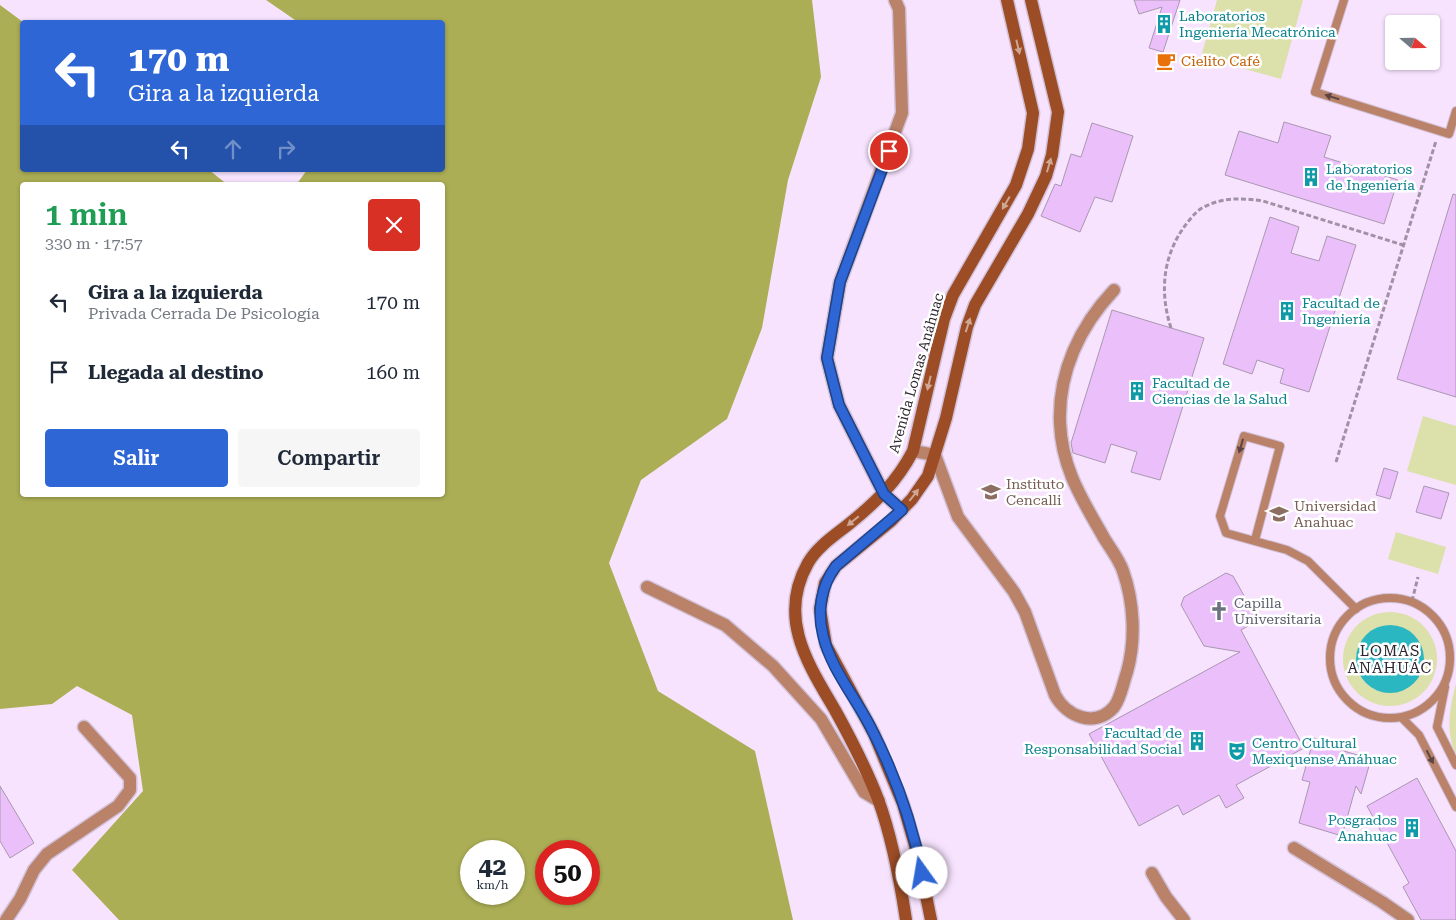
<!DOCTYPE html>
<html lang="es">
<meta charset="utf-8">
<style>
:root{--surface:#fff;--page:#f6f6f7;--text:#1f2937;--muted:#747a83;--accent:#2e67d5}
body{margin:0;font-family:"Roboto Serif",serif;background:var(--page);color:var(--text);height:100vh;display:flex;flex-direction:column;font-size:19px;white-space:nowrap}
*{box-sizing:border-box;margin:0}
p{font-size:16px;color:var(--muted)}
.icon{flex:none;width:28px;height:28px;fill:none;stroke:currentColor;stroke-width:2;stroke-linecap:round;stroke-linejoin:round}
.map{position:relative;flex:1;overflow:hidden}
.panel{position:absolute;left:20px;top:182px;width:425px;height:315px;display:flex;flex-direction:column;background:var(--surface);border-radius:5px;box-shadow:0 1px 4px #0004}
.panel>*{flex:none}
.top-card{position:absolute;left:20px;top:20px;width:425px;height:152px;border-radius:5px;box-shadow:0 1px 4px #0004;background:#2e67d5;color:#fff;overflow:hidden}
.needle{width:32px;rotate:110deg}
.tools{position:absolute;left:1385px;top:15px;display:grid;gap:10px}
.tools a{display:grid;place-items:center;width:55px;height:55px;border-radius:5px;background:var(--surface);box-shadow:0 1px 4px #0004;font-size:25px}
.speed{position:absolute;left:460px;top:840px;display:flex;gap:10px;font-size:25px;font-weight:700;text-align:center}
.speed>*{display:grid;place-content:center;width:65px;height:65px;border-radius:50%;background:var(--surface);box-shadow:0 1px 4px #0004;line-height:1}
.speed small{font-size:12px;font-weight:400}
.speed .limit{border:8px solid #d22;background:#fff;color:#111}
.pin{position:absolute;display:grid;place-items:center;width:42px;height:42px;color:#fff;margin:-21px;border:2px solid #fff;border-radius:50%;box-shadow:0 1px 5px #0007}
.me{position:absolute;width:55px;margin:-28px;rotate:347deg;stroke-linejoin:round;filter:drop-shadow(0 0 4px #0008)}
.turn{display:flex;align-items:center;gap:18px;height:105px;padding:0 25px;font-size:22px}
.turn .icon{width:65px;height:65px;stroke-width:2.5}
.turn b{display:block;font-size:35px;line-height:42px}
.lanes{display:flex;align-items:center;height:48px;padding:0 25px;background:#0003;justify-content:center;gap:25px;direction:ltr}
.lanes .off{opacity:.35}
.round{display:grid;place-items:center;flex:none;width:52px;height:52px;border-radius:5px;background:var(--page)}
.headline{display:flex;align-items:center;justify-content:space-between;height:85px;padding:0 25px}
h1{font-size:30px;font-weight:600;line-height:38px;color:#1e9e55}
.action{display:flex;gap:10px;margin-top:auto;padding:10px 25px}
.action a{flex:1;height:58px;border-radius:5px;background:var(--accent);color:#fff;font-size:20px;font-weight:600;line-height:58px;text-align:center}
.action a+a{background:var(--page);color:var(--text)}
ul{padding:0;list-style:none}
li{display:flex;align-items:center;gap:15px;height:70px;padding:0 25px}
li div{flex:1}
li b{display:block;font-size:19px}
li em{font-style:normal}
.map>svg:first-child{display:block}
.green{fill:#dce0ab}
.forest{fill:#abae54;fill-rule:evenodd}
.water{fill:#2bb7c2}
.building{fill:#ebc0fa;stroke:#a997b0}
.lines{fill:none;stroke-linecap:round;stroke-linejoin:round}
.lane-casing{stroke:#d2c1d9;stroke-width:10}
.street-casing{stroke:#d2c1d9;stroke-width:15}
.secondary-casing{stroke:#d2c1d9;stroke-width:15}
.path{stroke:#a091a5;stroke-width:3;stroke-dasharray:5 2.5;stroke-linecap:butt}
.lane{stroke:#b98269;stroke-width:8}
.street{stroke:#b98269;stroke-width:12}
.secondary{stroke:#9c4d25;stroke-width:12}
.oneway{fill:#cea692}
.oneway2{fill:#5d4543}
.route-casing{stroke:#1e438a;stroke-width:12}
.route{stroke:#2e67d5;stroke-width:9}
.labels{text-anchor:middle;stroke-width:5;stroke-linejoin:round;paint-order:stroke}
.culture-label{font-size:14px;fill:#0d838f;stroke:#fff;text-anchor:start}
.food-label{font-size:14px;fill:#c56008;stroke:#fff;text-anchor:start}
.street-label{font-size:14px;fill:#2c242e;stroke:#fff}
.education-label{font-size:14px;fill:#785e54;stroke:#fff;text-anchor:start}
.worship-label{font-size:14px;fill:#5b616d;stroke:#fff;text-anchor:start}
.neighbourhood-label{font-size:15px;letter-spacing:1px;fill:#2c242e;stroke:#fff}
</style>
<div class="map">
<svg width="1456" height="920" viewBox="0 0 1456 920">
<rect width="100%" height="100%" fill="#f7e3fe"/>
<!-- green -->
<g class="green">
<path d="M1217 0H1303L1281 79 1201 57Z"/>
<path d="M1423 416 1456 426V485L1407 471Z"/>
<path d="M1396 532 1446 547 1438 574 1388 559Z"/>
<circle cx="1390" cy="659" r="47"/>
<path d="M1456 684V754C1445 733 1450 705 1456 684Z"/>
</g>
<!-- forest -->
<path class="forest" d="M266 0H812L821 77 788 180 762 328 727 419 641 480 609 563 658 691 755 751 793 920H119L72 870 143 791 132 715 77 686 52 704 0 709V5L23 22 22 170H209L228 185H22V495H442V185H296L307 170H442V22H298ZM471 851H514V894H471ZM546 851H589V894H546Z"/>
<!-- water -->
<circle class="water" cx="1390" cy="659" r="34"/>
<!-- building -->
<g class="building">
<path d="M1134 0H1180L1163 52 1149 48 1162 7 1139 14Z"/>
<path d="M1284 122 1331 136 1324 157 1398 180 1384 224 1225 175 1239 131 1278 143Z"/>
<path d="M1092 123 1133 136 1112 202 1095 197 1080 232 1041 216 1055 184 1061 186 1071 154 1081 157Z"/>
<path d="M1453 194 1456 195V397L1397 379Z"/>
<path d="M1270 217 1299 227 1291 253 1319 261 1327 236 1356 245 1309 392 1280 383 1284 369 1257 360 1252 374 1223 364Z"/>
<path d="M1112 310 1204 338 1160 480 1131 472 1137 452 1111 444 1105 463 1073 453 1071 443Z"/>
<path d="M1384 468 1398 472 1390 499 1376 495Z"/>
<path d="M1424 486 1449 493 1441 519 1416 512Z"/>
<path d="M1226 573 1233 576 1256 617 1255 622 1241 630 1304 748 1236 785 1244 798 1226 808 1219 795 1183 815 1178 805 1139 826 1089 734 1240 652 1204 646 1181 605 1184 597Z"/>
<path d="M1314 738 1328 742 1327 746 1371 759 1361 794 1356 786 1342 836 1299 823 1310 782 1302 780Z"/>
<path d="M1417 778 1456 851V920H1421L1403 887 1409 883 1367 806Z"/>
<path d="M0 786 34 843 10 858 0 841Z"/>
</g>
<g class="lines">
<!-- lane casing -->
<g class="lane-casing">
<g id="lane">
<path d="M1344 0 1315 92 1449 134 1456 111"/>
<path d="M1255 540 1280 446 1244 436 1220 516 1226 533 1287 550 1308 561 1356 609"/>
<circle cx="1390" cy="658" r="60"/>
<path d="M1445 687 1437 727 1456 765"/>
<path d="M1402 718 1419 735 1456 807"/>
</g>
</g>
<!-- street casing -->
<g class="street-casing">
<g id="street">
<path d="M895 0 899 9 902 113 840 282 827 358 839 405 884 494 902 510"/>
<path d="M913 451 935 455 958 517 1014 592 1025 612 1055 695C1066 716 1095 729 1114 707 1121 698 1123 683 1127 672 1136 640 1134 602 1123 571 1119 559 1110 548 1104 538 1082 499 1062 469 1060 423 1058 372 1080 326 1114 290"/>
<path d="M647 587 725 625 773 666 821 719 864 792 879 801"/>
<path d="M1294 848 1382 902 1408 920"/>
<path d="M1152 873 1166 897 1184 920"/>
<path d="M6 920 20 899 34 870 47 854 118 806 130 790V778L84 727"/>
</g>
</g>
<!-- secondary casing -->
<g class="secondary-casing">
<g id="secondary">
<path d="M906 920C900 880 892 837 878 799 866 768 851 739 835 710 808 664 777 618 808 563 817 547 834 536 849 524 875 503 897 482 913 451L944 319 953 295 1016 185 1028 149 1033 113 1007 0"/>
<path d="M931 920 918 856 903 804 874 734 826 645 820 609 825 583 836 566 891 521 912 499 928 476 946 418 967 327 975 305 1028 214 1046 176 1052 155 1058 112 1031 0"/>
</g>
</g>
<!-- path -->
<g class="path">
<path d="M1171 328C1159 291 1163 254 1187 223 1192 217 1197 210 1204 207 1223 197 1243 198 1263 201L1403 245"/>
<path d="M1336 462 1436 141"/>
<path d="M1412 601 1418 577"/>
</g>
<!-- lane -->
<use href="#lane" class="lane"/>
<!-- street -->
<use href="#street" class="street"/>
<!-- secondary -->
<use href="#secondary" class="secondary"/>
</g>
<!-- one-way arrows -->
<defs><path id="oneway-solid" d="M-6-.8H1V-3.2L6.5 0L1 3.2V.8H-6Z" transform="scale(1.25)"/></defs>
<g class="oneway">
<use href="#oneway-solid" transform="translate(1018 47) rotate(77)"/>
<use href="#oneway-solid" transform="translate(1049 165) rotate(-74)"/>
<use href="#oneway-solid" transform="translate(1006 203) rotate(120)"/>
<use href="#oneway-solid" transform="translate(968 325) rotate(-72)"/>
<use href="#oneway-solid" transform="translate(929 383) rotate(103)"/>
<use href="#oneway-solid" transform="translate(914 495) rotate(-52)"/>
<use href="#oneway-solid" transform="translate(853 521) rotate(141)"/>
</g>
<g class="oneway2">
<use href="#oneway-solid" transform="translate(1332 97) rotate(-163)"/>
<use href="#oneway-solid" transform="translate(1241 446) rotate(106)"/>
<use href="#oneway-solid" transform="translate(1430 757) rotate(63)"/>
</g>
<g class="lines">
<!-- route casing -->
<g class="route-casing">
<path id="route" d="M889 151 840 282 827 358 839 405 884 494 902 510 836 566C821 586 817 611 823 635 830 667 855 697 870 726 894 772 912 822 922 873"/>
</g>
<!-- route -->
<use href="#route" class="route"/>
</g>
<!-- icons -->
<defs>
<g id="building-bare" transform="scale(1.5)"><path d="M-4-6H4V6H1V3H-1V6H-4ZM-2.5-4.3h1.7v1.8h-1.7ZM.8-4.3h1.7v1.8H.8ZM-2.5-1h1.7V.8h-1.7ZM.8-1h1.7V.8H.8Z" fill="#0f9aa8" stroke="#fff" stroke-width="2.5" paint-order="stroke"/></g>
<g id="cafe-bare" transform="scale(1.5)"><path d="M-5.5-4.5H6V0H3Q3 3.5 0 3.5H-2.5Q-5.5 3.5-5.5 0ZM3-3.2v2h1.7v-2ZM-6 4.5H4V6H-6Z" fill="#e8710a" stroke="#fff" stroke-width="2.5" paint-order="stroke"/></g>
<g id="university-bare" transform="scale(1.5)"><path d="M0-5L7-2L0 1L-7-2ZM-4 1L0 2.5L4 1V4Q0 6-4 4Z" fill="#8d6e63" stroke="#fff" stroke-width="2.5" paint-order="stroke"/></g>
<g id="church-bare" transform="scale(1.5)"><path d="M-1.2-6h2.4v3.5h3.3v2.4h-3.3V6h-2.4V-.1h-3.3v-2.4h3.3Z" fill="#6b7280" stroke="#fff" stroke-width="2.5" paint-order="stroke"/></g>
<g id="theatre-bare" transform="scale(1.5)"><path d="M-5-5.5Q0-4 5-5.5V0Q5 5 0 6Q-5 5-5 0ZM-3.3-2.5H-1v1.5H-3.3ZM1-2.5H3.3v1.5H1ZM-2.8 1Q0 5.5 2.8 1Z" fill="#0f9aa8" stroke="#fff" stroke-width="2.5" paint-order="stroke"/></g>
</defs>
<g fill-rule="evenodd">
<use href="#building-bare" x="1164" y="24"/>
<use href="#cafe-bare" x="1166" y="61"/>
<use href="#building-bare" x="1311" y="177"/>
<use href="#building-bare" x="1287" y="311"/>
<use href="#building-bare" x="1137" y="391"/>
<use href="#university-bare" x="991" y="492"/>
<use href="#university-bare" x="1279" y="514"/>
<use href="#church-bare" x="1219" y="611"/>
<use href="#building-bare" x="1197" y="741"/>
<use href="#theatre-bare" x="1237" y="751"/>
<use href="#building-bare" x="1412" y="828"/>
</g>
<g class="labels">
<!-- culture labels -->
<g class="culture-label">
<text x="1179" y="21">Laboratorios<tspan x="1179" dy="16">Ingeniería Mecatrónica</tspan></text>
<text x="1326" y="174">Laboratorios<tspan x="1326" dy="16">de Ingeniería</tspan></text>
<text x="1302" y="308">Facultad de<tspan x="1302" dy="16">Ingeniería</tspan></text>
<text x="1152" y="388">Facultad de<tspan x="1152" dy="16">Ciencias de la Salud</tspan></text>
<text x="1182" y="738" text-anchor="end">Facultad de<tspan x="1182" dy="16">Responsabilidad Social</tspan></text>
<text x="1252" y="748">Centro Cultural<tspan x="1252" dy="16">Mexiquense Anáhuac</tspan></text>
<text x="1397" y="825" text-anchor="end">Posgrados<tspan x="1397" dy="16">Anahuac</tspan></text>
</g>
<!-- food labels -->
<g class="food-label">
<text x="1181" y="66">Cielito Café</text>
</g>
<!-- street labels -->
<g class="street-label">
<text transform="translate(916 373) rotate(-74)" y="5">Avenida Lomas Anáhuac</text>
</g>
<!-- education labels -->
<g class="education-label">
<text x="1006" y="489">Instituto<tspan x="1006" dy="16">Cencalli</tspan></text>
<text x="1294" y="511">Universidad<tspan x="1294" dy="16">Anahuac</tspan></text>
</g>
<!-- worship labels -->
<g class="worship-label">
<text x="1234" y="608">Capilla<tspan x="1234" dy="16">Universitaria</tspan></text>
</g>
<!-- neighbourhood labels -->
<g class="neighbourhood-label">
<text x="1390" y="656">LOMAS<tspan x="1390" dy="17">ANAHUÁC</tspan></text>
</g>
</g>
</svg>
<div class="tools">
<a><svg class="needle" viewBox="-14 -14 28 28"><path d="M0-13l5 13h-10z" fill="#e53935"/><path d="M0 13l5-13h-10z" fill="#747a83"/></svg></a>
</div>
<div class="speed"><div>42<small>km/h</small></div><div class="limit">50</div></div>
<div class="pin" style="left:889px;top:151px;background:#d93025"><svg class="icon" aria-label="arrive" viewBox="0 0 24 24"><path d="M6 21V4h12l-3 4 3 4H6"/></svg></div>
<svg class="me" style="left:922px;top:873px" viewBox="-20 -20 40 40"><circle r="19" fill="#fff"/><path d="M0-13L10 11 0 6-10 11z" fill="#2e67d5"/></svg>
<div class="top-card">
<div class="turn"><svg class="icon" aria-label="left" viewBox="0 0 24 24"><path d="M17 20v-9H6M10 6l-5 5 5 5"/></svg><div><b>170 m</b>Gira a la izquierda</div></div>
<div class="lanes"><svg class="icon" aria-label="left" viewBox="0 0 24 24"><path d="M17 20v-9H6M10 6l-5 5 5 5"/></svg><svg class="icon off" aria-label="ahead" viewBox="0 0 24 24"><path d="M12 20V5M6 11l6-6 6 6"/></svg><svg class="icon off" aria-label="right" viewBox="0 0 24 24"><path d="M7 20v-9h11M14 6l5 5-5 5"/></svg></div>
</div>
<section class="panel">
<div class="headline"><div><h1>1 min</h1><p>330 m · 17:57</p></div><a class="round" style="background:#d93025;color:#fff"><svg class="icon" aria-label="close" viewBox="0 0 24 24"><path d="M6 6l12 12M18 6L6 18"/></svg></a></div>
<ul>
<li><svg class="icon" aria-label="left" viewBox="0 0 24 24"><path d="M17 20v-9H6M10 6l-5 5 5 5"/></svg><div><b>Gira a la izquierda</b><p>Privada Cerrada De Psicología</p></div><em>170 m</em></li>
<li><svg class="icon" aria-label="arrive" viewBox="0 0 24 24"><path d="M6 21V4h12l-3 4 3 4H6"/></svg><div><b>Llegada al destino</b></div><em>160 m</em></li>
</ul>
<div class="action"><a>Salir</a><a>Compartir</a></div>
</section>
</div>
